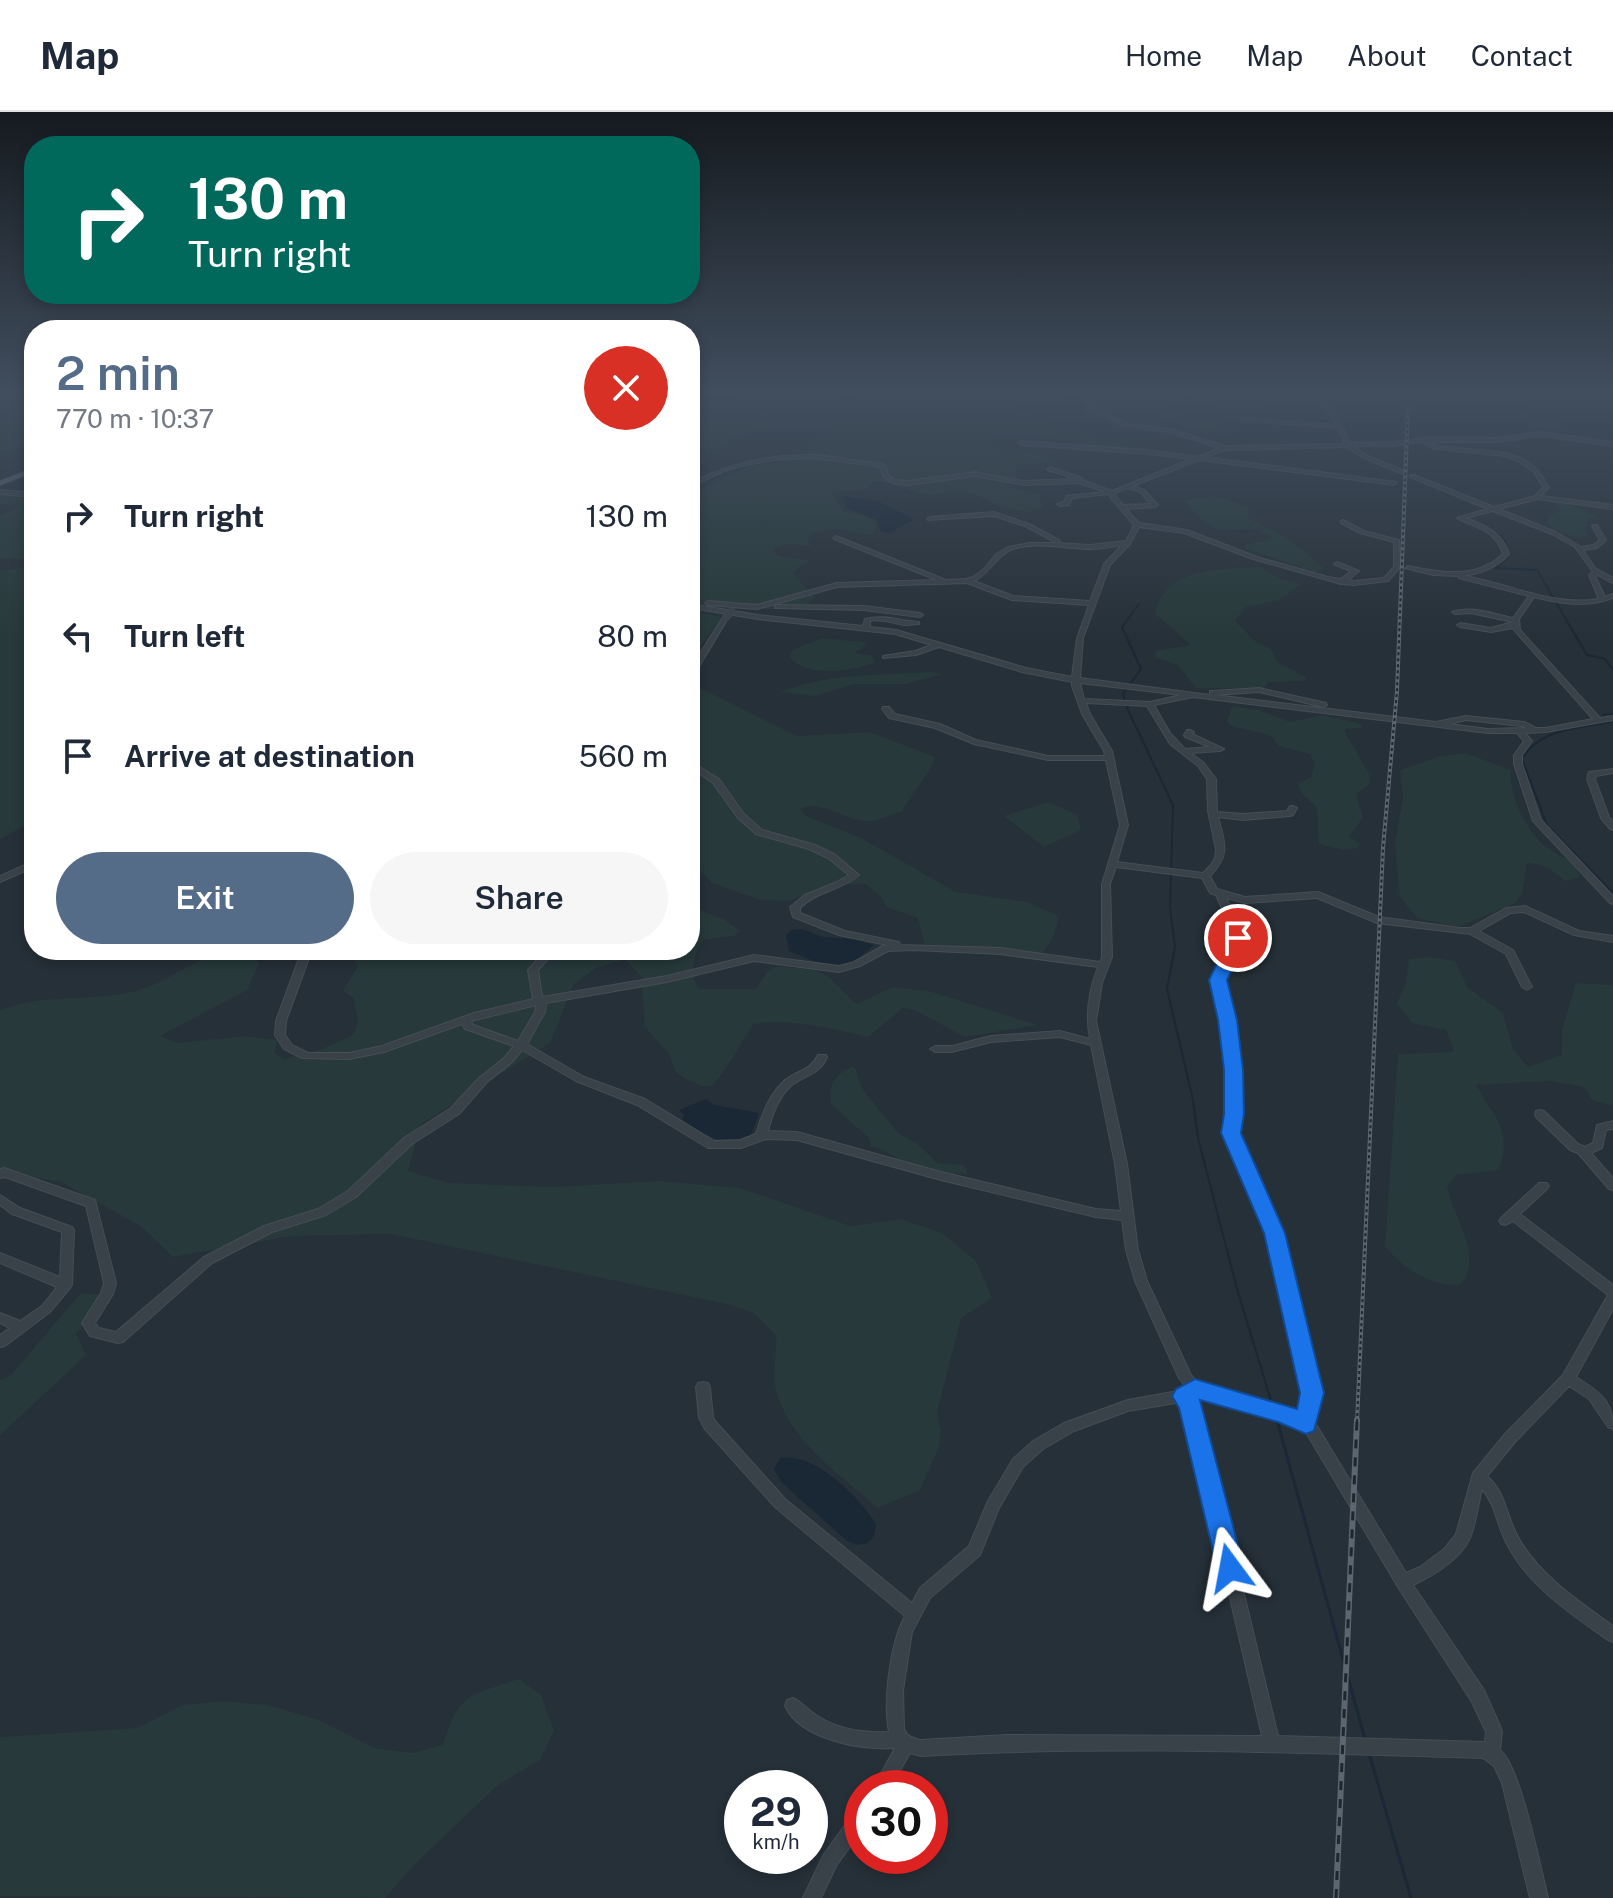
<!DOCTYPE html>
<meta charset="utf-8">
<style>
:root{--surface:#fff;--page:#f6f6f7;--text:#1f2937;--muted:#747a83;--line:#e0e1e3;--accent:#546c88}
body{margin:0;font-family:"Public Sans",sans-serif;background:var(--page);color:var(--text);height:100vh;display:flex;flex-direction:column;font-size:30px;white-space:nowrap}
*{box-sizing:border-box;margin:0}
p{font-size:26px;color:var(--muted)}
.icon{flex:none;width:44px;height:44px;fill:none;stroke:currentColor;stroke-width:2;stroke-linecap:round;stroke-linejoin:round}
.map{position:relative;flex:1;overflow:hidden}
.sheet{position:absolute;left:24px;top:208px;width:676px;height:640px;display:flex;flex-direction:column;background:var(--surface);border-radius:32px;box-shadow:0 4px 12px #0003}
.sheet>*{flex:none}
.banner{position:absolute;left:24px;top:24px;width:676px;height:168px;border-radius:32px;box-shadow:0 4px 12px #0003;background:#00695c;color:#fff;overflow:hidden}
.speed{position:absolute;left:724px;top:1658px;display:flex;gap:16px;font-size:40px;font-weight:700;text-align:center}
.speed>*{display:grid;place-content:center;width:104px;height:104px;border-radius:50%;background:var(--surface);box-shadow:0 4px 12px #0003;line-height:1}
.speed small{font-size:20px;font-weight:400}
.speed .limit{border:12px solid #d22;background:#fff;color:#111}
.pin{position:absolute;display:grid;place-items:center;width:68px;height:68px;color:#fff;margin:-34px;border:4px solid #fff;border-radius:50%;box-shadow:0 2px 8px #0007}
.me{position:absolute;width:88px;margin:-44px;rotate:347deg;stroke-linejoin:round;filter:drop-shadow(0 0 6px #0008)}
.turn{display:flex;align-items:center;gap:28px;height:168px;padding:0 32px;font-size:36px}
.turn .icon{width:104px;height:104px;stroke-width:2.5}
.turn b{display:block;font-size:56px;line-height:68px}
.round{display:grid;place-items:center;flex:none;width:84px;height:84px;border-radius:42px;background:var(--page)}
.head{display:flex;align-items:center;justify-content:space-between;height:136px;padding:0 32px}
h1{font-size:48px;font-weight:600;line-height:60px;color:var(--accent)}
.action{display:flex;gap:16px;margin-top:auto;padding:16px 32px}
.action a{flex:1;height:92px;border-radius:48px;background:var(--accent);color:#fff;font-size:32px;font-weight:600;line-height:92px;text-align:center}
.action a+a{background:var(--page);color:var(--text)}
ul{padding:0;list-style:none}
li{display:flex;align-items:center;gap:24px;height:120px;padding:0 32px}
li div{flex:1}
li b{display:block;font-size:30px}
li em{font-style:normal}
header{display:flex;align-items:center;gap:48px;box-sizing:border-box;height:112px;padding:0 40px;background:var(--surface);border-bottom:2px solid var(--line)}
header strong{font-size:38px}
nav{display:flex;gap:44px;margin-inline-start:auto;font-size:28px}
.map>svg:first-child{display:block}
.green{fill:#27393a}
.water{fill:#1a2835}
.lines{fill:none;stroke-linecap:round;stroke-linejoin:round}
.stream-far1{stroke:#1a2835;stroke-width:2}
.stream{stroke:#1a2835;stroke-width:3}
.minor-casing{stroke:#454d55;stroke-width:2}
.major-casing{stroke:#454d55;stroke-width:2}
.minor{fill:#394149;fill-rule:evenodd}
.major{fill:#576069;fill-rule:evenodd}
.rail-far1-casing{stroke:#5b6670;stroke-width:4}
.rail-casing{stroke:#5b6670;stroke-width:6}
.rail-far1{stroke:#1e262e;stroke-width:2;stroke-dasharray:3;stroke-linecap:butt}
.rail{stroke:#1e262e;stroke-width:3;stroke-dasharray:9;stroke-linecap:butt}
.minor-bridge-far1-casing{stroke:#454d55;stroke-width:6;stroke-linecap:butt}
.minor-bridge-casing{stroke:#454d55;stroke-width:8;stroke-linecap:butt}
.minor-bridge-far1{stroke:#394149;stroke-width:5}
.minor-bridge{stroke:#394149;stroke-width:7}
.route{fill:#1a73e8;stroke:#114b97;stroke-width:2}
</style>
<header>
<strong>Map</strong>
<nav><a>Home</a><a>Map</a><a>About</a><a>Contact</a></nav>
</header>
<div class="map">
<svg width="1613" height="1786" viewBox="0 0 1613 1786">
<rect width="100%" height="100%" fill="#263038"/>
<!-- green -->
<g class="green">
<path d="M0 277H34V330L0 342Z"/>
<path d="M896 277H973L971 279 1024 300 1037 309 1128 335 1006 322 987 330C1005 344 1031 334 1052 349L1015 354 1017 365 1008 371 1010 375 1039 382 1043 396C1014 408 992 387 965 380 953 377 940 385 927 383 908 380 892 369 873 369L864 378 832 380 843 399 866 404 877 411 874 421 869 423 835 417 811 421 808 430 812 434C799 433 784 429 772 438L779 444 809 448 792 461 815 485 803 497H730L720 492H690V383L746 355 804 347 810 330 837 317C798 314 746 312 714 338 704 346 700 359 690 367V290L860 287 885 283Z"/>
<path d="M1065 277H1121L1143 284 1176 302 1217 311 1234 319 1232 322C1209 321 1186 312 1162 309L1157 316 1126 312 1146 307C1132 298 1108 311 1094 296 1091 293 1091 289 1088 285Z"/>
<path d="M1159 277H1283L1277 288 1246 305 1211 295 1192 283Z"/>
<path d="M1541 288 1613 292V302L1577 303 1558 315 1532 317 1529 311 1550 303 1549 301 1518 291Z"/>
<path d="M0 382 34 386V447H0V404L20 394 0 392Z"/>
<path d="M1215 384 1249 395 1248 406 1289 427 1324 456 1317 461 1246 437 1245 433 1273 426C1247 407 1235 424 1217 417 1206 413 1189 399 1186 388Z"/>
<path d="M1561 388 1596 404 1587 410 1585 417 1589 424 1576 426 1548 414V403L1562 398 1553 390Z"/>
<path d="M34 449V709L0 727V460L25 455Z"/>
<path d="M1259 455 1281 467 1301 472 1279 488 1245 495 1235 509 1255 529 1271 537 1277 550 1306 565 1304 569 1269 570 1263 577 1196 576 1178 553 1156 546 1155 539 1191 533 1155 502C1165 455 1220 457 1259 455Z"/>
<path d="M696 500 721 505 690 550V504Z"/>
<path d="M822 526 863 530 866 533 854 541 871 543 875 551C850 559 809 567 789 545L794 537Z"/>
<path d="M931 560 941 562 906 572H854L816 584 780 580C829 561 880 563 931 560Z"/>
<path d="M690 571 797 624 870 620 935 645C929 663 912 681 902 699 892 702 881 708 870 709 849 712 821 686 800 697L806 704 863 727 956 780 1028 790 1058 804C1058 816 1050 834 1041 842L924 832 918 806 886 795 882 786 866 772 832 773 789 789 760 788 712 771 690 748Z"/>
<path d="M1232 594 1258 598 1290 610 1322 603 1361 612 1362 616 1346 617 1345 620 1370 664 1369 673 1356 682 1363 706 1349 724 1360 732 1358 736 1345 738 1319 732 1317 696C1310 688 1298 682 1298 671L1311 665 1315 652 1310 642 1279 634 1270 623 1231 614 1227 610Z"/>
<path d="M1465 641 1511 658C1509 683 1527 722 1548 736 1562 746 1575 748 1580 765L1565 769C1555 759 1541 751 1527 751L1522 782 1515 791 1458 815 1417 806 1400 785 1395 731 1403 685 1400 658 1441 644Z"/>
<path d="M1048 690 1078 703 1081 718 1044 735 1004 704Z"/>
<path d="M690 794 725 808 740 819 734 824 703 828C693 846 688 858 699 877H756L766 861 778 854 814 858 829 865 856 892 893 875 929 879 1038 913 965 925 915 898 903 896 868 925C832 917 790 906 753 912L723 961 711 974H702L683 966 675 959 669 942 645 915 641 865 625 847 596 856 574 872 550 931 421 1012 408 1059 449 1071 552 1075 659 1069 740 1076 850 1114 901 1107 942 1121 976 1149 992 1186 961 1206 937 1300 941 1321 938 1337 920 1378 878 1396C841 1364 790 1329 776 1279 772 1263 777 1240 776 1223L754 1201 727 1192 391 1122 291 1124 173 1145 142 1115 61 1070 0 1060V899C39 880 95 891 139 878 164 871 207 841 229 838 237 837 245 838 253 838L248 845 259 851 247 878 160 924 178 931 245 924 277 928 275 941 285 947 322 937 353 923 358 910 354 886 343 879 358 854 352 841 354 838H690Z"/>
<path d="M1430 845 1455 849 1467 875 1503 901 1513 937 1528 955 1562 943V918L1576 871 1613 873V993L1593 989 1584 975 1551 969 1476 973C1494 1006 1513 1017 1499 1058L1456 1063 1447 1075C1453 1105 1485 1144 1460 1173 1429 1174 1405 1157 1385 1135L1398 942 1454 940 1446 918 1412 911 1397 891 1406 871 1409 847Z"/>
<path d="M854 954 863 978 898 1021 916 1031 938 1051 964 1053 968 1062C948 1062 923 1058 905 1050 892 1044 887 1038 871 1034L870 1027 831 992C829 972 834 962 854 954Z"/>
<path d="M81 1181 106 1183 76 1222 86 1243 0 1323V1268L12 1262Z"/>
<path d="M519 1567 541 1583 554 1619 540 1648 498 1673 417 1750 385 1786 0 1784V1625L137 1616 182 1593 224 1589 268 1593 319 1608 374 1636 412 1641 443 1633C458 1581 470 1583 519 1567Z"/>
</g>
<!-- water -->
<g class="water">
<path d="M847 384 882 391 914 407 890 421 881 420 877 408 847 396 842 386Z"/>
<path d="M802 817 823 825 854 827 874 833 853 851 840 854 816 850 789 839 786 824 791 818Z"/>
<path d="M706 987 715 993 759 1001 751 1023C725 1037 703 1023 682 1007L684 1004 679 998Z"/>
<path d="M780 1346C816 1341 858 1384 876 1412L874 1424 868 1431 858 1433 847 1429 781 1370 774 1357Z"/>
</g>
<g class="lines">
<!-- stream-far1 -->
<g class="stream-far1">
<path d="M1496 420 1505 429 1509 443 1500 453 1492 456 1537 458 1587 543 1605 547 1613 558"/>
<path d="M1130 572 1141 557 1122 515 1139 492"/>
<path d="M1126 577 1123 582 1128 598 1173 693 1170 795 1175 835 1167 877 1193 988 1198 1026 1237 1177 1273 1295"/>
<path d="M1613 602 1603 603 1610 610C1578 617 1540 616 1522 647L1547 713 1613 781"/>
<path d="M1276 1305 1277 1310"/>
</g>
<!-- stream -->
<g class="stream">
<path d="M1277 1308 1365 1627"/>
<path d="M1369 1641 1411 1786"/>
</g>
<!-- minor casing -->
<g class="minor-casing">
<g id="minor">
<path d="M23 277H29L19 282 15 281Z"/>
<path d="M862 277H870L832 286 690 283V281L832 284Z"/>
<path d="M949 277H981L979 278H951Z"/>
<path d="M1052 277C1068 277 1089 278 1091 297L1131 313 1171 317 1224 334 1345 332 1338 316 1241 308 1239 307 1241 306 1337 313C1329 295 1314 295 1309 277H1313L1316 285 1336 302 1350 331 1393 330 1435 325 1498 326 1539 320 1613 330V334L1539 324 1498 330H1427C1460 343 1512 329 1538 359 1542 363 1545 370 1549 375L1541 384 1613 393V397L1537 387 1499 397 1556 420 1581 435 1593 433 1600 428 1592 414 1593 413H1597L1606 428 1597 436 1583 438 1595 456 1613 466V471L1598 463 1595 464 1605 485 1613 482V486C1587 496 1562 492 1534 485L1519 507 1520 518 1600 606 1613 604V608L1546 620 1525 621 1532 629 1522 643V652L1541 708 1613 784V792L1610 791 1533 709 1514 652V643L1524 629 1517 621H1488L1193 585 1154 593 1170 621 1185 637 1210 635 1185 625 1184 623 1187 618H1190L1194 620 1192 622 1224 637 1220 639 1191 641 1204 651 1216 667 1217 700 1243 702 1287 699 1290 694H1293L1297 696 1293 703 1290 704 1243 708 1218 705C1225 731 1231 743 1210 764L1217 777 1245 785 1318 780 1379 805 1460 816H1470L1506 796 1525 794 1579 819 1613 824V830L1574 823 1524 800 1511 801 1479 819 1513 838 1532 875 1527 878 1522 875 1506 842 1470 822 1377 811 1317 786 1245 791 1226 786 1243 821V831L1223 868 1232 908 1238 958 1239 1027 1271 1092 1281 1121 1319 1281 1313 1311 1317 1314 1406 1461 1420 1455 1444 1437 1456 1422 1473 1361 1505 1322 1563 1263 1608 1183 1513 1109 1505 1113 1501 1112 1499 1109 1501 1106 1539 1071H1547L1549 1074 1547 1077 1520 1102 1613 1173V1197L1576 1265C1599 1280 1613 1287 1613 1317L1608 1315 1589 1287 1569 1274 1515 1330 1487 1364C1506 1380 1506 1404 1518 1425 1539 1463 1578 1489 1613 1514V1530L1608 1528C1571 1502 1530 1475 1508 1434 1497 1415 1496 1393 1482 1377 1478 1392 1476 1414 1469 1428 1458 1449 1434 1463 1413 1473L1484 1578 1500 1614 1502 1620 1500 1638C1520 1652 1541 1758 1548 1786H1530L1502 1671 1494 1654 1483 1646C1296 1641 1108 1633 921 1644L910 1641 890 1676H873L895 1636C862 1639 800 1627 785 1594L787 1588 793 1586C803 1591 810 1600 819 1605 840 1618 865 1621 889 1620 883 1589 890 1532 905 1504L775 1395 705 1317 699 1306 696 1275 698 1271 703 1270 708 1271 710 1275 713 1305 715 1309 785 1387 912 1491 920 1476 969 1434 988 1389 1013 1347 1033 1329 1064 1311 1128 1288 1184 1278 1187 1276 1179 1266 1135 1169 1126 1138 1122 1108 1096 1105 941 1068 797 1028 766 1027 741 1036H708L637 993 576 969 522 938 512 950 487 970 459 1002 412 1032 356 1085 326 1103 272 1120 212 1151 123 1230 118 1231 90 1224 82 1211 101 1181 104 1171 86 1094 5 1065 0 1066V1057L4 1056 95 1088 116 1171 113 1182 95 1211 99 1216 116 1220 204 1145 264 1114 318 1097 348 1079 404 1026 451 996 479 966 504 946 514 934 465 917 462 912 384 940 349 947 302 946 284 937 275 923 276 909 302 838H312L286 909 285 923 292 933 308 941H349L382 934 474 901 533 887 528 858 546 838H556L538 858 542 885 667 864 754 843 839 854 854 850 883 834 887 833 839 823 793 805 790 795 805 783 837 770 849 763 828 746 809 737 756 722 738 706 713 671 690 655V649L719 667 744 702 762 718 815 733 834 742 859 763C842 778 817 779 800 796V801L845 819 899 830 900 833 1000 836 1100 850 1102 845V772L1120 713 1106 648H1048L974 632 935 616 889 606 882 597 883 595H889L895 602 940 612 976 628 1048 644H1105L1104 639 1082 602 1072 574V570L1022 560 939 535 916 543 883 546V544L915 539 932 533 895 522 758 507 690 496V492L758 503 863 514 865 507C883 502 901 509 919 510V512L904 513 886 509 874 508 870 509V515L896 518 1026 556 1072 565 1077 526 1089 493 1012 488 967 471 837 475 757 497 708 493 705 491 708 489 757 493 837 471 937 468 834 427 833 426 836 424 946 468 966 467 973 465 984 457 996 442 1008 435 1030 431H1057L1025 414 994 404 928 408 927 407 930 405 994 400 1029 412 1059 428 1060 429 1057 431 1090 433 1126 429 1134 413 1110 385V382L1072 386 1069 393 1060 394 1057 392 1064 390 1066 384 1105 380 1079 371 1024 373 975 364 907 373 892 371 883 365 881 356 876 354 810 346 774 348 741 354 724 359 690 375V371C728 352 768 342 811 343 833 344 856 349 879 351L886 354 888 363 895 368 907 369 975 360 1024 369 1076 367 1048 358 1047 357 1050 355 1082 366V368L1112 379 1191 347 1149 342 1021 333 1018 331 1021 329 1149 338 1198 345 1220 336 1170 320 1128 315 1087 299C1083 277 1069 283 1052 277ZM1420 330 1436 337 1505 344 1520 350 1534 360 1543 375 1535 384 1494 395 1414 363H1410V365L1488 397 1457 406C1477 417 1495 417 1503 442 1477 467 1441 461 1408 454L1405 456 1433 463 1459 464V466L1529 484 1513 506C1493 502 1471 493 1452 500L1455 502 1471 501 1513 510 1491 516 1460 511 1457 513 1460 515 1491 520 1513 516 1515 519 1593 607 1546 616H1536L1524 610 1466 604 1436 610 1215 583 1259 580 1323 595 1327 593 1326 591 1259 576 1213 579H1210V583L1080 566 1083 526 1110 453 1130 432 1139 415 1184 421 1253 447 1341 472 1354 473 1388 469 1400 455 1399 428 1364 419 1343 408 1341 409V411L1360 421 1394 430V455L1384 466 1354 469 1348 468 1359 459 1337 450 1334 452 1335 453 1351 459 1341 467 1328 465 1257 445 1187 418 1139 411 1126 397 1155 395 1158 393 1144 378 1133 374 1199 348 1394 373 1397 371 1396 370 1205 345 1225 338 1347 335 1364 346 1403 362 1405 361V359L1368 344 1354 334H1393ZM1128 376 1140 380 1151 392 1123 393 1115 384 1117 380ZM1493 399 1552 422 1575 435 1593 460 1589 463 1599 487C1554 495 1508 471 1464 464 1483 461 1496 456 1509 442 1502 420 1486 414 1466 406ZM1122 433 1104 452 1090 489 1013 484 974 469C990 462 996 443 1013 437 1038 429 1065 437 1090 437 1101 437 1112 435 1122 433ZM1080 571 1181 583 1150 590 1084 587ZM1086 591 1147 594 1170 632 1198 654 1207 667 1208 699 1216 737 1215 746 1211 753 1203 761 1117 750 1128 713 1112 639 1090 602ZM1466 608 1522 614 1526 616 1488 617 1449 612ZM1116 755 1202 766 1210 781 1216 783 1233 821V831L1213 868 1222 908 1228 958 1227 1027 1259 1092 1269 1121 1305 1281 1301 1303 1291 1298 1212 1278 1200 1273 1191 1263 1147 1169 1138 1138 1127 1052 1096 909 1102 871 1112 845 1110 772ZM914 838 1000 842 1098 855C1089 878 1085 902 1090 927L1060 919 991 924 952 934H935L930 937 935 940H952L991 930 1060 925 1091 933 1115 1052 1121 1099 1096 1097 941 1060 797 1020 768 1019C772 1003 779 984 792 973 806 963 820 962 827 945L826 943H818C810 960 796 958 783 970 769 983 761 1004 756 1022L740 1028 714 1029 645 987 584 965 527 932 545 900 546 891 667 870 754 849 839 860 860 854 888 839ZM536 893 535 900 518 929 473 913 471 909ZM1197 1283 1210 1288 1287 1309 1307 1322 1398 1475 1472 1590 1486 1620 1485 1630 1278 1624 1216 1365 1198 1296 1193 1287ZM1181 1290 1184 1296 1202 1365 1262 1624 1006 1623 921 1628C913 1626 907 1625 904 1617L903 1578 912 1520 930 1486 980 1443 999 1396 1023 1355 1043 1337 1074 1319 1128 1299Z"/>
<path d="M0 378 34 381V385L0 382Z"/>
<path d="M777 493 864 494 920 501 923 503 920 505 864 498 775 496V494Z"/>
<path d="M723 505 728 506 694 563 690 565V557Z"/>
<path d="M1613 657V661L1596 664 1595 667 1609 705 1613 710V718L1610 717 1601 706 1587 667 1589 660Z"/>
<path d="M34 749V755L0 770V764Z"/>
<path d="M1540 998 1544 999 1578 1032 1585 1035 1593 1031 1597 1013 1613 1009V1017L1606 1018 1602 1036 1591 1041 1613 1066V1078L1609 1077 1578 1041 1570 1038 1536 1005 1535 1002 1536 999Z"/>
<path d="M0 1083 20 1096 72 1115 74 1118 72 1173 70 1176 50 1200 5 1234 0 1235V1223L10 1216 0 1211V1201L20 1209 42 1194 57 1175 0 1151V1141L60 1165 62 1120 12 1102 0 1093Z"/>
<path d="M862 1696V1718L836 1754 821 1786H803L824 1742 856 1698Z"/>
</g>
</g>
<!-- major casing -->
<g class="major-casing">
<path id="major" d="M34 356V360L0 373V369Z"/>
</g>
<!-- minor -->
<use href="#minor" class="minor"/>
<!-- major -->
<use href="#major" class="major"/>
<!-- rail-far1 casing -->
<g class="rail-far1-casing">
<path id="rail-far1" d="M1357 1310 1383 736 1397 579 1408 295"/>
</g>
<!-- rail casing -->
<g class="rail-casing">
<path id="rail" d="M1336 1786 1357 1308"/>
</g>
<!-- rail-far1 -->
<use href="#rail-far1" class="rail-far1"/>
<!-- rail -->
<use href="#rail" class="rail"/>
<!-- minor-bridge-far1 casing -->
<g class="minor-bridge-far1-casing">
<path id="minor-bridge-far1" d="M1457 327 1463 329"/>
</g>
<!-- minor-bridge casing -->
<g class="minor-bridge-casing">
<path id="minor-bridge" d="M725 506 732 499"/>
</g>
<!-- minor-bridge-far1 -->
<use href="#minor-bridge-far1" class="minor-bridge-far1"/>
<!-- minor-bridge -->
<use href="#minor-bridge" class="minor-bridge"/>
</g>
<!-- sky -->
<linearGradient id="sky" x2="0" y2="1"><stop stop-color="#151a1f"/><stop offset="0.53" stop-color="#414e5e"/><stop offset="1" stop-color="#414e5e" stop-opacity="0"/></linearGradient>
<rect width="1613" height="527" fill="url(#sky)"/>
<!-- route -->
<path class="route" d="M1238 821 1247 826 1227 868 1237 908 1243 958 1244 1002 1241 1021 1285 1121 1324 1281 1314 1319 1306 1322 1278 1310 1200 1288 1244 1456 1240 1465 1230 1468 1221 1465 1217 1456 1179 1296 1172 1284 1176 1277 1195 1267 1297 1297 1300 1281 1264 1121 1221 1021 1224 1002V958L1218 908 1209 868 1229 826Z"/>
</svg>
<div class="speed"><div>29<small>km/h</small></div><div class="limit">30</div></div>
<div class="pin" style="left:1238px;top:826px;background:#d93025"><svg class="icon" aria-label="arrive" viewBox="0 0 24 24"><path d="M6 21V4h12l-3 4 3 4H6"/></svg></div>
<svg class="me" style="left:1230px;top:1456px" viewBox="-20 -20 40 40"><path d="M0-17L14 15 0 8-14 15z" fill="#1a73e8" stroke="#fff" stroke-width="4"/></svg>
<div class="banner">
<div class="turn"><svg class="icon" aria-label="right" viewBox="0 0 24 24"><path d="M7 20v-9h11M14 6l5 5-5 5"/></svg><div><b>130 m</b>Turn right</div></div>
</div>
<section class="sheet">
<div class="head"><div><h1>2 min</h1><p>770 m · 10:37</p></div><a class="round" style="background:#d93025;color:#fff"><svg class="icon" aria-label="close" viewBox="0 0 24 24"><path d="M6 6l12 12M18 6L6 18"/></svg></a></div>
<ul>
<li><svg class="icon" aria-label="right" viewBox="0 0 24 24"><path d="M7 20v-9h11M14 6l5 5-5 5"/></svg><div><b>Turn right</b></div><em>130 m</em></li>
<li><svg class="icon" aria-label="left" viewBox="0 0 24 24"><path d="M17 20v-9H6M10 6l-5 5 5 5"/></svg><div><b>Turn left</b></div><em>80 m</em></li>
<li><svg class="icon" aria-label="arrive" viewBox="0 0 24 24"><path d="M6 21V4h12l-3 4 3 4H6"/></svg><div><b>Arrive at destination</b></div><em>560 m</em></li>
</ul>
<div class="action"><a>Exit</a><a>Share</a></div>
</section>
</div>
